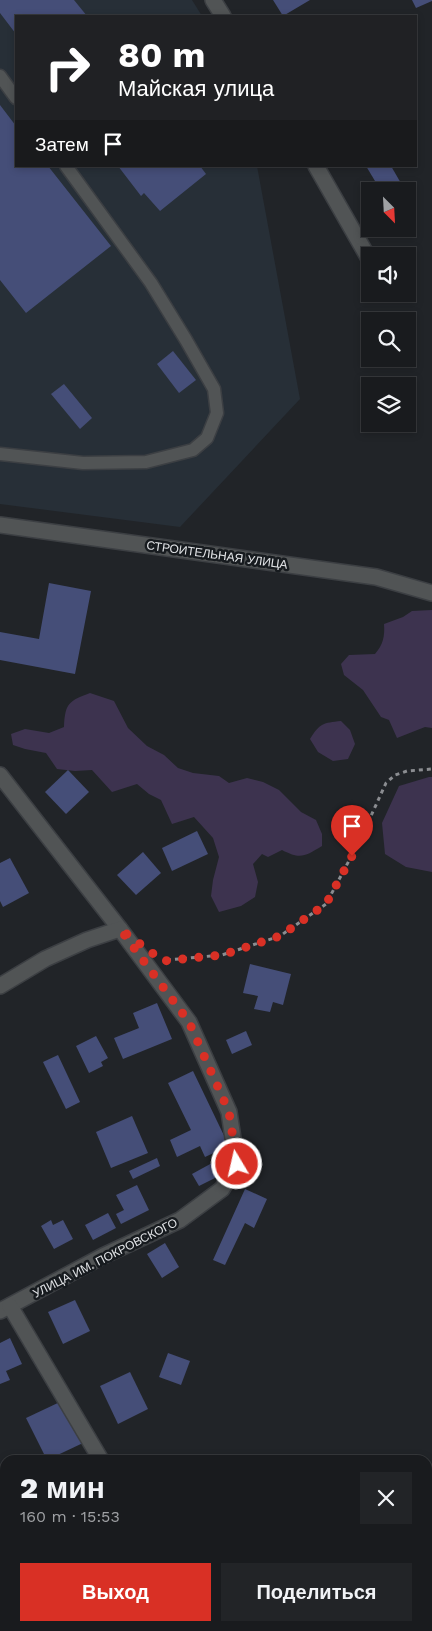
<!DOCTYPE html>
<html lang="ru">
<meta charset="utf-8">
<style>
:root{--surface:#191b1e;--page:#222427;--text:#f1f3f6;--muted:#9fa1a4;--line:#37393c;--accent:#d93025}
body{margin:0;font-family:"Work Sans",sans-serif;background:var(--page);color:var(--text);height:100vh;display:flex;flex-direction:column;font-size:19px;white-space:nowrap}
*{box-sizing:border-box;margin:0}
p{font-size:16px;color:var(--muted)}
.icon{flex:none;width:28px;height:28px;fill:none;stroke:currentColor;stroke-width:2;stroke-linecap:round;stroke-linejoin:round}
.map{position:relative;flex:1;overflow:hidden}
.side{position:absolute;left:0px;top:1455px;width:432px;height:176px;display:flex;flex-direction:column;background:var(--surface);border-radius:15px 15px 0 0;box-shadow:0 2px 8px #0003,0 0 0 1px var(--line)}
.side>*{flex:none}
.top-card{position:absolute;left:15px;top:15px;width:402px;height:152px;border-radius:0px;box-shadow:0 2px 8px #0003,0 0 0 1px var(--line);background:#202124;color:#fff;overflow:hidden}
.needle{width:32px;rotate:156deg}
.tools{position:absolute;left:361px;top:182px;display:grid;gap:10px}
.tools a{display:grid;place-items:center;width:55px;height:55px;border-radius:0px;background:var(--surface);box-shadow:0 2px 8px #0003,0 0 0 1px var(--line);font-size:25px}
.pin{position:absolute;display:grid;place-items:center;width:42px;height:42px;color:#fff;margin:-51px -21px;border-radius:50% 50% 50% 0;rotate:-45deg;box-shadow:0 0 5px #0007}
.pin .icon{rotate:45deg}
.me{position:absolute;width:55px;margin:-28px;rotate:351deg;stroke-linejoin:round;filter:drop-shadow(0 0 4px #0008)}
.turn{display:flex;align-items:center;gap:18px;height:105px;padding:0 20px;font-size:22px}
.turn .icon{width:65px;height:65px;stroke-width:2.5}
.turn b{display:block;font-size:35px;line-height:42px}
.then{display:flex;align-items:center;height:48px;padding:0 20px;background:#0003;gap:10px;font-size:19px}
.round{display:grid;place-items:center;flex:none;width:52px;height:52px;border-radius:0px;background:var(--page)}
.summary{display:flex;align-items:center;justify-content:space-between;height:85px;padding:0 20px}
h1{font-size:30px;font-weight:800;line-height:38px}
.button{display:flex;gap:10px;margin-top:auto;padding:10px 20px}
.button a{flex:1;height:58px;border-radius:0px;background:var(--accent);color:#fff;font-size:20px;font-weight:800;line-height:58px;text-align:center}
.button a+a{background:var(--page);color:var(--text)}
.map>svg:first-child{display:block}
.built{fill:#272f37}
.green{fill:#3d334f}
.building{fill:#454e78}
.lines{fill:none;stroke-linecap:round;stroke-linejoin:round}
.service-casing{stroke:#3c3f43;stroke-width:15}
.minor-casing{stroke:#3c3f43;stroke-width:18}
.tertiary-casing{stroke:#3c3f43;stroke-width:18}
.path{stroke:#8b8d91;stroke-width:3;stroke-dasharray:4 4;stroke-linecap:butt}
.service{stroke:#515455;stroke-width:12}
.minor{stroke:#515455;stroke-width:15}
.tertiary{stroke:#515455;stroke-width:15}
.route{stroke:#d93025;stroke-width:9;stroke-dasharray:0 16.2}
.labels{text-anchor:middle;stroke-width:5;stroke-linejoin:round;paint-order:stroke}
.street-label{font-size:12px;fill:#e3e5e8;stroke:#171b1f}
</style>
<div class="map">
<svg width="432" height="1631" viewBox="0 0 432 1631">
<rect width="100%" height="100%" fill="#212428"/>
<!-- built -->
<path class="built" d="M0 0H192L202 16H16V166H257L300 399 180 527 0 504Z"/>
<!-- green -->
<g class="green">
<path d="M432 610V728L425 727 397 738 389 720 381 717 363 690 344 675 341 664 349 655 375 654C383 645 385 636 384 624L403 617 412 611Z"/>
<path d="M90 693 114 701 128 728 147 746 164 755 178 768 193 773 219 776 229 783 247 778 263 782 279 790 301 812 316 820 322 834V846C305 856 301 860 282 850L268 857 262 854 253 864 258 882 255 897 241 906 219 912 211 896 213 880 219 857 213 838 194 817 172 824 161 800 149 794 137 784 112 792 92 770 75 771 57 769 46 753 25 749 13 745 11 734 25 729 49 733 64 727C65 703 69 701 90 693Z"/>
<path d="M341 721 350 730 355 744 348 759 333 761 318 752 310 739C320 723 323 723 341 721Z"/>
<path d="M429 777H432V872L406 867 385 854 382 823 399 786Z"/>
</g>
<!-- building -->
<g class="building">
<path d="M0 0H74L87 16H16V34L0 13Z"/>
<path d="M273 0H310L283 16Z"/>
<path d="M412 0H432V1L416 8Z"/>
<path d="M0 105 16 126V166H48L111 246 26 313 0 280Z"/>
<path d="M118 166H200L206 174 160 211 144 193 141 196Z"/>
<path d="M366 166H391L402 185 392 191H381Z"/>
<path d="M173 351 196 380 179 393 157 364Z"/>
<path d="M64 384 92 418 80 429 51 394Z"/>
<path d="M49 583 91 591 75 674 0 660V632L39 639Z"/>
<path d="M68 770 89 792 66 814 45 792Z"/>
<path d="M197 831 208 854 172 871 162 848Z"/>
<path d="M143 852 161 873 136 895 117 875Z"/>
<path d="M10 858 29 893 3 907 0 901V863Z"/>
<path d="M250 964 291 974 283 1005 273 1002 270 1012 254 1009 258 996 243 993Z"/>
<path d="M157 1003 172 1039 123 1059 114 1038 139 1028 133 1013Z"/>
<path d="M246 1031 252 1045 232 1054 226 1040Z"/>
<path d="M96 1036 108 1058 101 1062 103 1066 89 1073 76 1046Z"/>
<path d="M58 1055 80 1102 66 1109 43 1062Z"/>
<path d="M193 1071 229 1146 205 1157 200 1146 177 1157 170 1140 191 1130 168 1083Z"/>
<path d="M132 1116 148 1153 111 1168 96 1132Z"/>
<path d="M157 1158 160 1166 133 1179 129 1171Z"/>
<path d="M212 1163 219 1176 199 1186 192 1174Z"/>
<path d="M137 1185 149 1210 121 1224 116 1214 124 1210 116 1195Z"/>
<path d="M245 1189 267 1199 254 1228 245 1223 225 1265 213 1260Z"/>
<path d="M108 1213 116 1228 93 1240 85 1225Z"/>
<path d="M51 1220 53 1225 63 1220 73 1239 54 1249 41 1226Z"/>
<path d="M165 1243 179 1267 162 1278 147 1254Z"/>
<path d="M75 1300 90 1331 63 1344 48 1312Z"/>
<path d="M10 1338 22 1364 6 1371 10 1380 0 1384V1343Z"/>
<path d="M168 1353 190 1361 181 1385 159 1377Z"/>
<path d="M130 1372 148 1409 118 1424 100 1386Z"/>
<path d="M62 1401 83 1443 47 1460 26 1418Z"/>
</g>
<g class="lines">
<!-- service casing -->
<g class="service-casing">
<g id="service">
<path d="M0 76 16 98"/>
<path d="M0 454 83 463 146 462 193 450 207 438 217 413 214 389 186 340 151 283 66 166"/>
</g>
</g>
<!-- minor casing -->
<g class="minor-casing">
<g id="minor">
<path d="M213 0 223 16"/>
<path d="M316 166 368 257"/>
<path d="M0 775 120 929 189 1022 229 1112 237 1164 222 1189 180 1220 103 1256 0 1311"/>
<path d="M0 986 45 959 87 940 120 929"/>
<path d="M10 1306 101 1460"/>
</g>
</g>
<!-- tertiary casing -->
<g class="tertiary-casing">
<path id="tertiary" d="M0 525 376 577 432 593"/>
</g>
<!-- path -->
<path class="path" d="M167 960 222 955 280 936 326 904 360 840 386 783 395 775 407 771 432 769"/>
<!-- service -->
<use href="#service" class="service"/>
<!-- minor -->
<use href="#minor" class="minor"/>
<!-- tertiary -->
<use href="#tertiary" class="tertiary"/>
</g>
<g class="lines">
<!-- route -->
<path class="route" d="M237 1164 229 1112 189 1022 120 929 163 961 222 955 280 936 326 904 352 856"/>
</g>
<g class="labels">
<!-- street labels -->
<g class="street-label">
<text transform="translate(217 555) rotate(8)" y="4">СТРОИТЕЛЬНАЯ УЛИЦА</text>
<text transform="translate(105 1258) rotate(-27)" y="4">УЛИЦА ИМ. ПОКРОВСКОГО</text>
</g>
</g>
</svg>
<div class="tools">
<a><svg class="needle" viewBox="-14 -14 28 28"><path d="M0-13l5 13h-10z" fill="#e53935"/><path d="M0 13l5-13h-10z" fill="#9fa1a4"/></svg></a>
<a><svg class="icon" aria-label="sound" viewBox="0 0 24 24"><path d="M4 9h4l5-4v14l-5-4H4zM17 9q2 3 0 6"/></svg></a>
<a><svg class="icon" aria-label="search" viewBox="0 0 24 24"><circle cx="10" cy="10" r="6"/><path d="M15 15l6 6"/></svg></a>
<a><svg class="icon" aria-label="layers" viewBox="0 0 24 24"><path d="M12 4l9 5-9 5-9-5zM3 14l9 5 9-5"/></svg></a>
</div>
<div class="pin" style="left:352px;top:856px;background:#d93025"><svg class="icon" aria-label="arrive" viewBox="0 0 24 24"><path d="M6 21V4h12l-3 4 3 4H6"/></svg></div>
<svg class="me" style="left:237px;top:1164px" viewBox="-20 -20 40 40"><circle r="17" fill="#d93025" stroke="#fff" stroke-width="3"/><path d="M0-11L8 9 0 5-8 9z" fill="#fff"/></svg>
<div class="top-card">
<div class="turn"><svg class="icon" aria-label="right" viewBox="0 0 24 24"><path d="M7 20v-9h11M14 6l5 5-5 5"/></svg><div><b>80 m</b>Майская улица</div></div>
<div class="then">Затем<svg class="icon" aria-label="arrive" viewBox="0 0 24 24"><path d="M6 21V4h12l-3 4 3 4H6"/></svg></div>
</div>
<section class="side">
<div class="summary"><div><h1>2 мин</h1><p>160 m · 15:53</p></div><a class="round"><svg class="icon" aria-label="close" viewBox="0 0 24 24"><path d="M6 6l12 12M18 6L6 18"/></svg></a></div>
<div class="button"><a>Выход</a><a>Поделиться</a></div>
</section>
</div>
